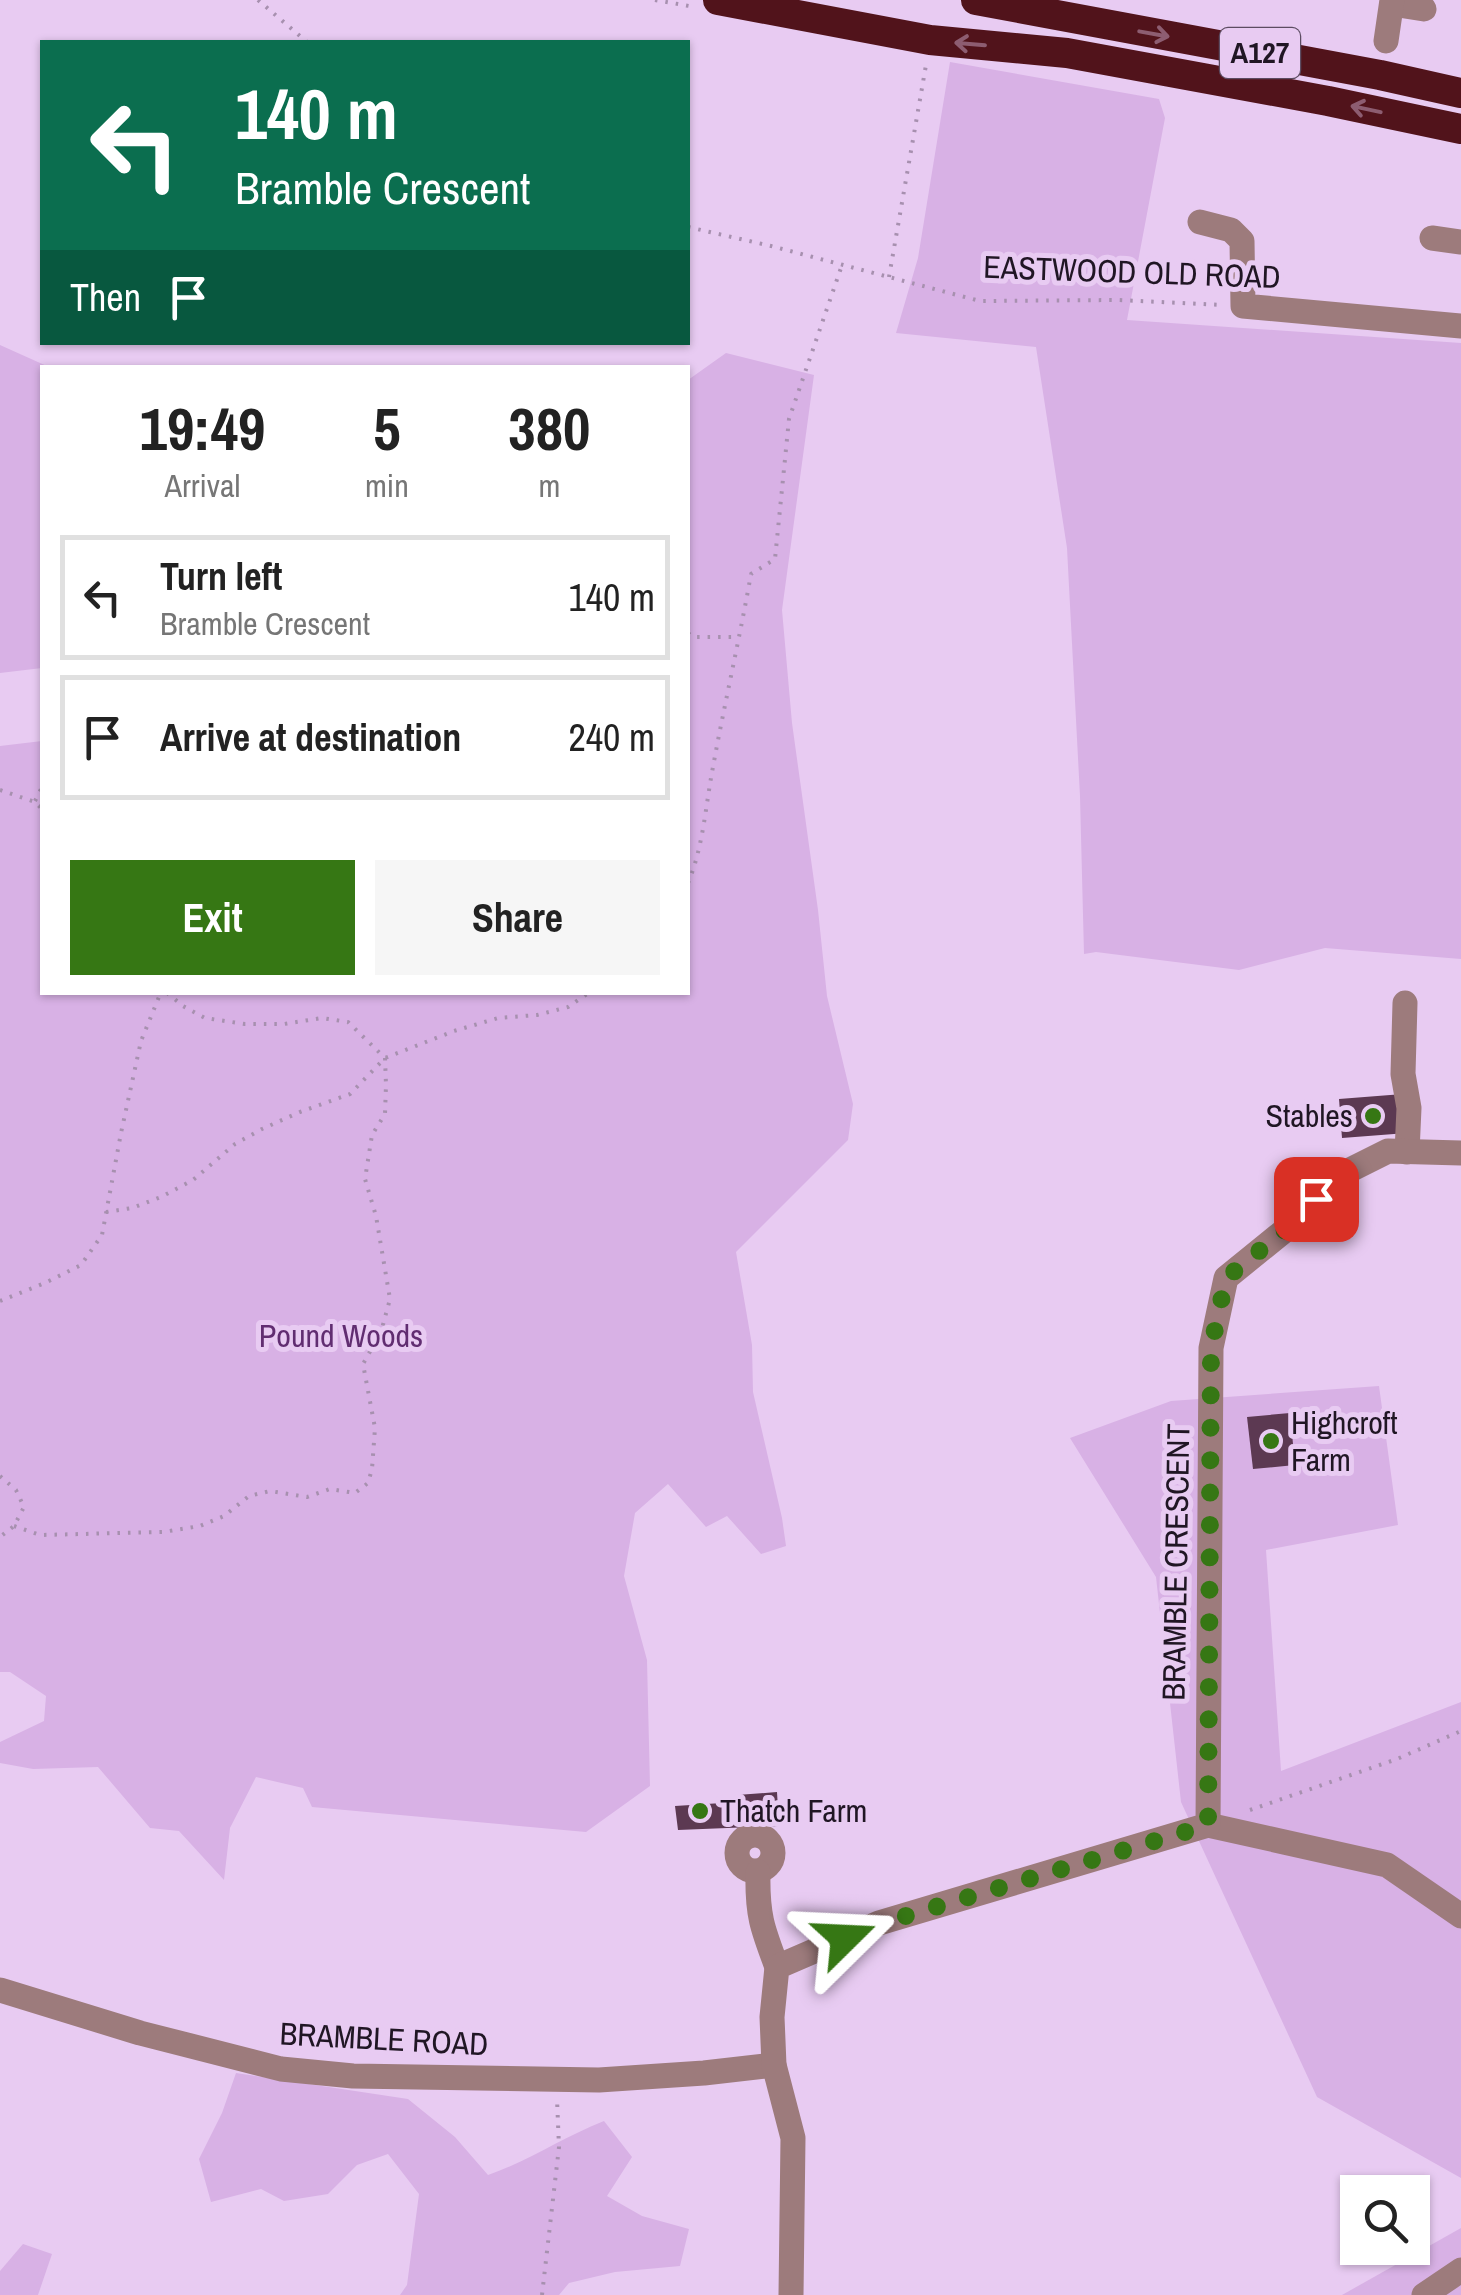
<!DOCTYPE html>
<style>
:root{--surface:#fff;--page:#f6f6f6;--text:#222;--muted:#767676;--line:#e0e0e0;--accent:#367714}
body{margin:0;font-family:"Archivo Narrow",sans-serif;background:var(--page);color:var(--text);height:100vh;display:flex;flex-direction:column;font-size:38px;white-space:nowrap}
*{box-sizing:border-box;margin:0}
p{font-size:32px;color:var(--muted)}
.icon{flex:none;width:55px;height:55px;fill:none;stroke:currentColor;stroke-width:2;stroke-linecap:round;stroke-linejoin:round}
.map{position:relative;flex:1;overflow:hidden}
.drawer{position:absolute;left:40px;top:365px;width:650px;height:630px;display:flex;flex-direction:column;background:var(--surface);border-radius:0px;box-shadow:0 2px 8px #0004}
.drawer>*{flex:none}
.top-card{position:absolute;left:40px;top:40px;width:650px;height:305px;border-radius:0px;box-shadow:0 2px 8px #0004;background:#0b6e4f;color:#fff;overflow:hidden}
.buttons{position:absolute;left:1340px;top:2175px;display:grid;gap:20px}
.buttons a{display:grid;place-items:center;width:90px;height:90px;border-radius:0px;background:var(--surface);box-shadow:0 2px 8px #0004;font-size:50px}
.pin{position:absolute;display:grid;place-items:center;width:85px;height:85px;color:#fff;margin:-42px;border-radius:20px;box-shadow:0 5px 15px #0006}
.me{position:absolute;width:110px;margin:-55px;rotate:69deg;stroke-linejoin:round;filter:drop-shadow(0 0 8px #0008)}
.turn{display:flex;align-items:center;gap:35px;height:210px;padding:0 30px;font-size:45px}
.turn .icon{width:130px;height:130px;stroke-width:2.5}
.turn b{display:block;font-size:70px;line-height:85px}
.then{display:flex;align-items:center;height:95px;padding:0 30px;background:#0003;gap:20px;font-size:38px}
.eta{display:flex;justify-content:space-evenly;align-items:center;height:170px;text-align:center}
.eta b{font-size:60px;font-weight:700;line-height:70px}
.primary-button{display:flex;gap:20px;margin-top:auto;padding:20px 30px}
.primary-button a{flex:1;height:115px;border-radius:0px;background:var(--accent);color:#fff;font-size:40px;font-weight:700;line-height:115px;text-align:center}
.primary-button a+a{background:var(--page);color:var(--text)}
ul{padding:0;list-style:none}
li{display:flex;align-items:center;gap:30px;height:125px;margin:0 20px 15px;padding:0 10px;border:5px solid var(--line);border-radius:0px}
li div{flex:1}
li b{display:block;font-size:38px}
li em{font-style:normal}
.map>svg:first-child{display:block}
.green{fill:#d8b1e5}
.building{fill:#5c3952}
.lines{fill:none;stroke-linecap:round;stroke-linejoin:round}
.path{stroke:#a790af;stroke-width:4;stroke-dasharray:2.5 8;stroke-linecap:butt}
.minor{stroke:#9d7b7c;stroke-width:25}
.highway{stroke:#51131b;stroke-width:30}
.oneway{stroke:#8d5d71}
.route{stroke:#367714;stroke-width:18;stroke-dasharray:0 32.4}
.poi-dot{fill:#367714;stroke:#e8cbf2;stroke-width:4}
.labels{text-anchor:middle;stroke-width:10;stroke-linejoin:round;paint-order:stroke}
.shield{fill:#e8cbf2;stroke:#5c4c62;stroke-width:2.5}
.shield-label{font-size:30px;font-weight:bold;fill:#201624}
.street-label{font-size:32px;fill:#201624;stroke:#e8cbf2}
.poi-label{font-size:32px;fill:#201624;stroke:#e8cbf2;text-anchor:start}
.park-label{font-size:32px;fill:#612d71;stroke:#e8cbf2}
</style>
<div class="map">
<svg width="1461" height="2295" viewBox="0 0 1461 2295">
<rect width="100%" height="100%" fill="#e8cbf2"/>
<!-- green -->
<g class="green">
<path d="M950 62 1159 99 1165 118 1127 320 1461 343V959L1325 948 1239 970 1096 952 1084 954 1080 796 1067 548 1036 347 896 333 918 258Z"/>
<path d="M0 345 49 367 42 368V668L0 673Z"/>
<path d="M726 353 814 375 782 610 792 723 818 910 827 996 853 1104 848 1140 736 1252 752 1345 753 1392 782 1518 786 1546 761 1554 727 1516 706 1527 668 1484 635 1513 624 1576 647 1660 650 1786 586 1832 312 1807 303 1788 256 1777 230 1828 224 1880 179 1831 150 1828 98 1767 33 1769 0 1763V1742L44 1721 46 1696 10 1672H0V746L42 741V992H688V380Z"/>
<path d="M1379 1386 1398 1525 1266 1550 1281 1771 1461 1702V2178L1317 2097 1181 1802 1156 1577 1070 1438 1171 1401Z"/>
<path d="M236 2073 408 2099 455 2137 488 2175C529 2161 563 2137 604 2121L632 2157 607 2196 642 2216 689 2229 680 2266 615 2272 569 2283 559 2295H400L407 2285 419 2194 388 2154 357 2165 328 2194 284 2201 261 2189 211 2202 199 2159 222 2113Z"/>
<path d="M1461 2228V2295H1342Z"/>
<path d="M23 2244 52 2254 38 2295H0V2271Z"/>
</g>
<!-- building -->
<g class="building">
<path d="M1403 1094 1407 1133 1342 1138 1339 1099Z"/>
<path d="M1290 1413 1295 1465 1253 1469 1247 1417Z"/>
<path d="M777 1792 779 1826 678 1830 675 1806 722 1803 724 1811 739 1810 737 1795Z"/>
</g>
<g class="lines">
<!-- path -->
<g class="path">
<path d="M258 0 307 42"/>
<path d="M655 0 695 7"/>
<path d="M688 227 771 246 980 301 1118 300 1223 305"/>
<path d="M889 277 926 65"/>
<path d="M688 633 693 637H738"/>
<path d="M0 790 35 802 42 809"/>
<path d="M35 801 42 787"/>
<path d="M688 883C702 850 705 813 711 778 723 710 739 642 751 574L775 559 789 419 842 265"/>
<path d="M106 1212 132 1208 161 1197 193 1180 235 1144 262 1129 300 1112 350 1094 385 1058 454 1031 498 1018 537 1015 568 1007 590 992"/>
<path d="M0 1301 45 1283 81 1265 102 1235 121 1133 141 1041 161 992"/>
<path d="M0 1476 16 1490 24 1507 14 1526 0 1537"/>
<path d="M14 1526 40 1535 163 1532 200 1526 224 1516 249 1496 270 1491 307 1497 330 1489 355 1493 368 1483 372 1469 375 1428 363 1364 381 1332 390 1299 376 1216 365 1179 372 1135 385 1114 386 1085 385 1058 348 1022 322 1018 284 1024H245L205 1018 183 1006 166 992"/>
<path d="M1250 1810 1397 1759 1461 1731"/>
<path d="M542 2295 559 2147 557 2099"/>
</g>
<!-- minor -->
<g class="minor">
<path d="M1392 4 1424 9"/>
<path d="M1386 41 1392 0"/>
<path d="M1200 222 1231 230 1242 241 1243 306 1461 326"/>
<path d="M1432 238 1461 242"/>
<path d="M1405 1003 1403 1074 1409 1108 1407 1152"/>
<path d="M1208 1825 1387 1865 1461 1916"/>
<circle cx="755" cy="1853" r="18"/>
<path d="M758 1872C757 1914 762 1928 777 1967"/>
<path d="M0 1990 140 2033 281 2069 353 2076 599 2080 704 2073 774 2065"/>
<path d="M791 2295 793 2138 774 2065 772 2017 777 1967 879 1923 1208 1825 1211 1348 1226 1278 1295 1222 1338 1176 1388 1151 1461 1153"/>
<path d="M1424 2295 1461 2270"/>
</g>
<!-- highway -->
<g class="highway">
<path d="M718 0 930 40 1067 53 1328 101 1461 129"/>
<path d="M976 0 1380 75 1461 93"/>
</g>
</g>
<!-- one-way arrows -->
<defs><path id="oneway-shaft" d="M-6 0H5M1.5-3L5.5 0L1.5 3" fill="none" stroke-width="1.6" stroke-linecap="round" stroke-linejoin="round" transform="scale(2.5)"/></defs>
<g class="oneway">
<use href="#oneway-shaft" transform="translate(1154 34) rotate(10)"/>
<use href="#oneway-shaft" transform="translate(970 44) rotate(-175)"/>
<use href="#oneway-shaft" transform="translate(1366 109) rotate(-168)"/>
</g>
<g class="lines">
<!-- route -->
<path class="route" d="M845 1938 879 1924 1208 1825 1211 1348 1226 1278 1295 1222 1316 1199"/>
</g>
<!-- markers -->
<g class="poi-dot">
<circle cx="1373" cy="1116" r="10"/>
<circle cx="1271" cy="1441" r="10"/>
<circle cx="700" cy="1811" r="10"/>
</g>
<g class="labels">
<!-- shield labels -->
<rect class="shield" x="1220" y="28" width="80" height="50" rx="8"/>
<g class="shield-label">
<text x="1260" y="63">A127</text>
</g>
<!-- street labels -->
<g class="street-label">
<text transform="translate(1132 272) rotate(2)" y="11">EASTWOOD OLD ROAD</text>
<text transform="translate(1176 1562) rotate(-89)" y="11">BRAMBLE CRESCENT</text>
<text transform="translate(384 2039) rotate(3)" y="11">BRAMBLE ROAD</text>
</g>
<!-- poi labels -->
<g class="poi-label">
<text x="1353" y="1127" text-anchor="end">Stables</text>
<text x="1291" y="1434">Highcroft<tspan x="1291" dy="37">Farm</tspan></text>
<text x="720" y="1822">Thatch Farm</text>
</g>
<!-- park labels -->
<g class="park-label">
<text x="341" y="1347">Pound Woods</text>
</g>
</g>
</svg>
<div class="buttons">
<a><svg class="icon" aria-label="search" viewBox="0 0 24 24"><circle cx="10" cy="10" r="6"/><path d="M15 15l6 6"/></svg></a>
</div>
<div class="pin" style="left:1316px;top:1199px;background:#d93025"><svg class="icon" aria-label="arrive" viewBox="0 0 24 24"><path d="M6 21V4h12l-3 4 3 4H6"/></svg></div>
<svg class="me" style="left:845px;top:1938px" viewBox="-20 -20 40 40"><path d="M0-17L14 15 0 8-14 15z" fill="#367714" stroke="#fff" stroke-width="4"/></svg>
<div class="top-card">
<div class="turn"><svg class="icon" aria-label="left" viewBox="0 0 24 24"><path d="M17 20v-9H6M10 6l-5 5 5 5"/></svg><div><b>140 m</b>Bramble Crescent</div></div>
<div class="then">Then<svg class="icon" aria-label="arrive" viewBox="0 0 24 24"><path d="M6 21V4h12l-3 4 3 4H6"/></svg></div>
</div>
<section class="drawer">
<div class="eta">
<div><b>19:49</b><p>Arrival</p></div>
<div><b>5</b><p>min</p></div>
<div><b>380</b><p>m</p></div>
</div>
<ul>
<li><svg class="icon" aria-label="left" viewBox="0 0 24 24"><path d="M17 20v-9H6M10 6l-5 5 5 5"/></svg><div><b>Turn left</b><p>Bramble Crescent</p></div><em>140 m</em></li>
<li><svg class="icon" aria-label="arrive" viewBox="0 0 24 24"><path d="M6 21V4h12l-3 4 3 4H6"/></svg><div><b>Arrive at destination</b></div><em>240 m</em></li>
</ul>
<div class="primary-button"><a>Exit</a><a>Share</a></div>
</section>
</div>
